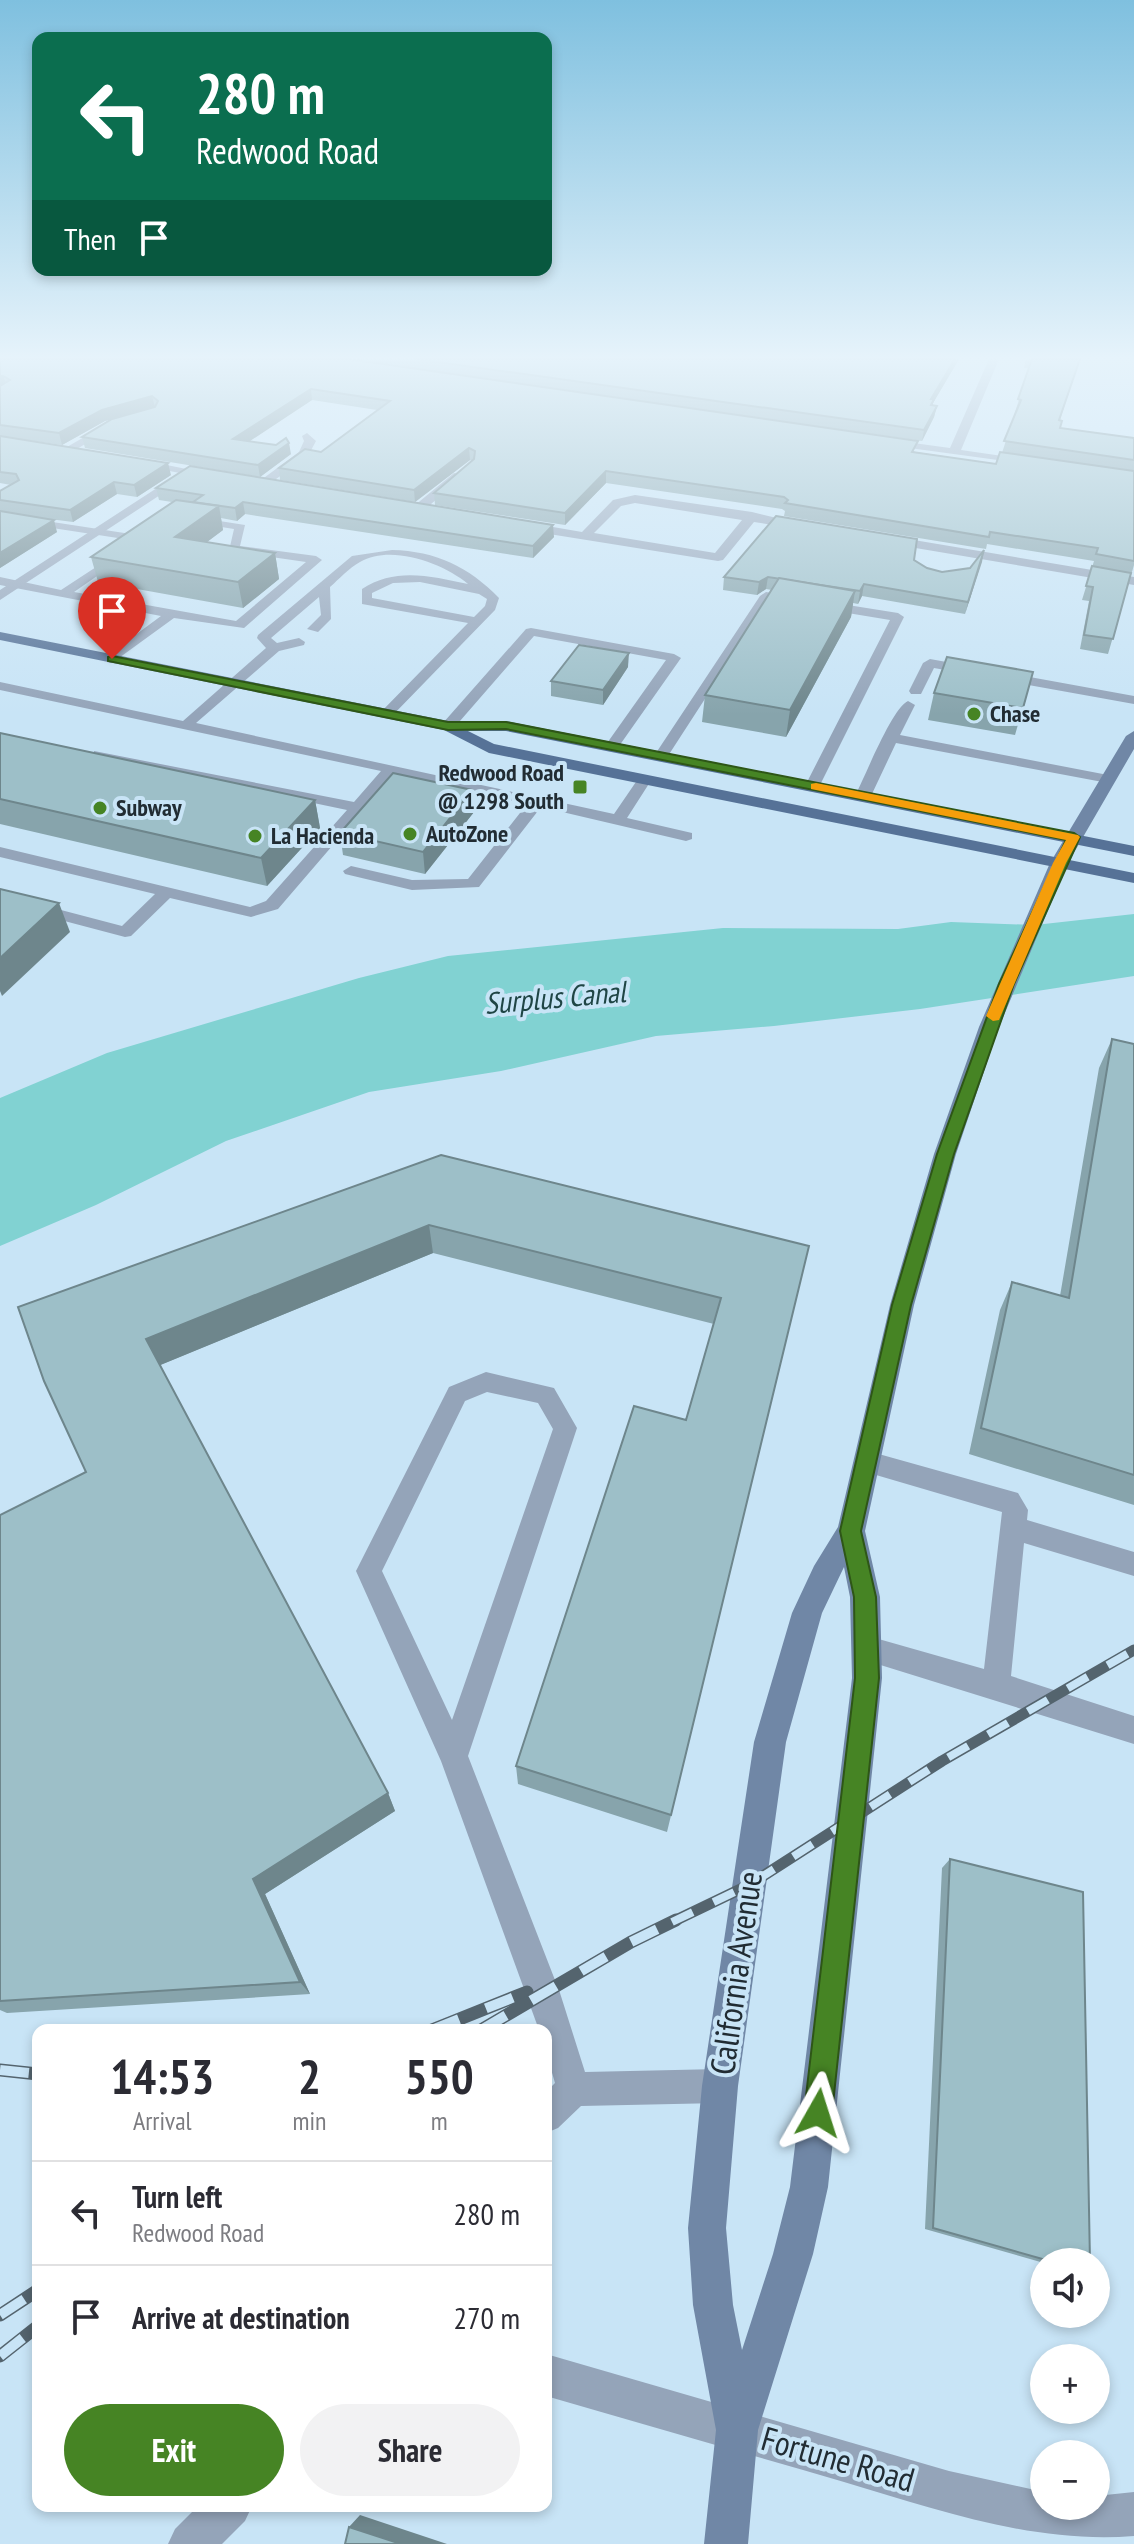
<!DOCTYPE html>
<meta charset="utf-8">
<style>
:root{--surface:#fff;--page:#f2f2f3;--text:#2b2b33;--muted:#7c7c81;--line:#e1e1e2;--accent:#468424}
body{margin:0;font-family:"PT Sans Narrow",sans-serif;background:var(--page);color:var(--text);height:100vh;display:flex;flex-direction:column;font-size:30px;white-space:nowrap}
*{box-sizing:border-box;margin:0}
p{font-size:26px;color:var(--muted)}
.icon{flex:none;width:44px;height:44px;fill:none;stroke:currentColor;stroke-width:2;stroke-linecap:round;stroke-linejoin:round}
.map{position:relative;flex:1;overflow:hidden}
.drawer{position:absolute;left:32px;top:2024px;width:520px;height:488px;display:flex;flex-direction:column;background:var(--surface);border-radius:16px;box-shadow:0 4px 12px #0003}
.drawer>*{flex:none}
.guide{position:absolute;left:32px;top:32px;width:520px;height:244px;border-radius:16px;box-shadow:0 4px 12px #0003;background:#0b6e4f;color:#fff;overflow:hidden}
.fabs{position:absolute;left:1030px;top:2248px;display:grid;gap:16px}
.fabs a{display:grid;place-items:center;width:80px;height:80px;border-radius:50%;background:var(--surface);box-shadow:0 4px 12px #0003;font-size:40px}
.pin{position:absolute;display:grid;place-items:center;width:68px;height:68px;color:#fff;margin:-82px -34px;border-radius:50% 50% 50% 0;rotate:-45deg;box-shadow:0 0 8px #0007}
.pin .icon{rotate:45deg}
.me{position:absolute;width:88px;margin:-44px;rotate:6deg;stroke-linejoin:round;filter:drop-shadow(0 0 6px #0008)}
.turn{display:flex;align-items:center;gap:28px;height:168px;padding:0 32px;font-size:36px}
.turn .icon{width:104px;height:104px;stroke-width:2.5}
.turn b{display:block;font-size:56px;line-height:68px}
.then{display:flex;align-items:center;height:76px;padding:0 32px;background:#0003;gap:16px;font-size:30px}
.eta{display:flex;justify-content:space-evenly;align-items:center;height:136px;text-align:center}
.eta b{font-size:48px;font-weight:700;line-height:56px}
.primary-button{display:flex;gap:16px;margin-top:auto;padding:16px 32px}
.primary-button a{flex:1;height:92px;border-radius:48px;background:var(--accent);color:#fff;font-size:32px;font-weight:700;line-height:92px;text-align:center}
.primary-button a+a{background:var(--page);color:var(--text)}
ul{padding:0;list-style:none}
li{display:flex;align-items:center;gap:24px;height:104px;padding:0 32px;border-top:2px solid var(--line)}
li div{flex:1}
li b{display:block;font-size:30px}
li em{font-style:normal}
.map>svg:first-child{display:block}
.water{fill:#81d2d2}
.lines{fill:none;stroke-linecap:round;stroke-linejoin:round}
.service{fill:#94a4b9;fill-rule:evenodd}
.minor{fill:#94a4b9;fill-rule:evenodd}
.secondary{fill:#7087a6;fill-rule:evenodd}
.primary{fill:#567297;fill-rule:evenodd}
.rail-far1-casing{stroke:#54646e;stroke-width:11}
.rail-casing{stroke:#54646e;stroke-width:13}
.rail-far1{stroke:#c8e4f6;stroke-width:8;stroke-dasharray:23;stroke-linecap:butt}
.rail{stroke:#c8e4f6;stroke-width:10;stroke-dasharray:29;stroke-linecap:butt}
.wall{fill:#87a4ac}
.shaded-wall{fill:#6e868c}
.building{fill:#9dbfc8;stroke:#6e868c;stroke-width:2}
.route{fill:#468424;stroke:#2e5617;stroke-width:2}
.slow{fill:#f59e0b}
.poi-dot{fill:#468424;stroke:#c8e4f6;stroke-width:3}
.labels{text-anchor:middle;stroke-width:8;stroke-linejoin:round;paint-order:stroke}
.far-poi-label{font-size:24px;font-weight:bold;fill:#212c33;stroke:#c8e4f6;text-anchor:start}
.water-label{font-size:30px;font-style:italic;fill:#1f4545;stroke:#c8e4f6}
.near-street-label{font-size:34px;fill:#212c33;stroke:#c8e4f6}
</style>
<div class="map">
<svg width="1134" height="2544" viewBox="0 0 1134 2544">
<rect width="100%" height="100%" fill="#c8e4f6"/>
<!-- water -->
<path class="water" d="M1134 914V976L920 1009 774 1026 656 1036 501 1071 369 1092 226 1141 96 1205 0 1246V1098L107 1053 359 978 448 956 723 928 898 929 951 922 1035 925Z"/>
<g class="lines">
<!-- service -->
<g class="service">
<path d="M0 514 144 536 150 539 144 542 0 520Z"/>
<path d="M194 517 245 525 240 546 316 556 322 560 244 628 174 618 112 663 107 662V656L161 616 0 585V577L61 590 119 552 125 556 123 558 74 592 236 621 306 562 229 551 234 529 190 522V518Z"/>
<path d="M392 550C436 551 469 567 499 598L495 610 391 717 379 714 468 623 362 604V589C395 567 431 576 468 584 443 563 391 544 360 562 349 568 339 579 330 587L331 619 318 632 307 629 321 615 319 597 271 638 277 643 299 638 305 642 304 645 279 651 196 723 614 814 640 776 645 775 652 779 627 818 692 833V839L686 841 541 807 479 887 412 890 345 874 343 871 351 866 412 880 468 879 527 804 394 774 278 909 251 917 170 898 131 936 125 937 0 904V894L122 926 155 894 0 857V847L250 907 266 901 347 810 99 758 94 757V751L354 802 381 771 0 690V682L183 721 266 648 257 638 258 635 352 556ZM420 582 479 594 487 599 485 606 474 617 372 598V593L393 583Z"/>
<path d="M766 592 898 613 904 617 818 789 813 791 805 786 890 620 769 600 666 759H656L654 756 760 596Z"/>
<path d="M531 628 674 654 681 658 617 749H607L605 746 666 660 534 636 453 729H443V723L526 629Z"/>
<path d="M930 659 1134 696V704L934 668 921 694H911L909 691 923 663Z"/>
<path d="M908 701 915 705 900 735 1108 775 1115 779 1108 783 896 743 871 796 868 799H858L855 796C865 777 892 708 908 701Z"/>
<path d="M486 1372 554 1388 577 1428 468 1756 560 1993 585 2072 720 2069 732 2074 737 2086 732 2098 720 2103 581 2106 558 2128 546 2133V2092L555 2083 546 2052V2030H539L441 1761 356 1571 449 1387ZM487 1392 538 1403 553 1429 452 1720 382 1571 465 1401Z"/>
<path d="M868 1451 1018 1493 1028 1510 1027 1520 1134 1552V1576L1024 1543 1011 1676 1134 1716V1744L858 1658 854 1649 858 1640 868 1636 984 1669 1002 1512 859 1470 856 1462 859 1454Z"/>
</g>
<!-- minor -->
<g class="minor">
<path d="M989 359H999L961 450 1030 460 1034 461V465L880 444 878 442 884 439 950 448Z"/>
<path d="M105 425 114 427 70 453 60 451Z"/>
<path d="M307 433 316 441 308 456 265 487H257V483L299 452 304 441 302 436Z"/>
<path d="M137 459 221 476 215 479 187 474 186 478 0 600V590L180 473 133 464 131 462Z"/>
<path d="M454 473 464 475 422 512H414V506Z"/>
<path d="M635 495 752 512 810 526 804 530 754 522 723 560 718 561 524 530 518 526 524 522 582 532 613 500ZM635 503 742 520 715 553 594 533 621 506Z"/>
<path d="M884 535 1134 577V585L880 542V536Z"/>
<path d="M546 2354 949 2471 1044 2492V2506H1096V2496L1134 2492V2536C1034 2544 938 2510 844 2482 745 2453 645 2425 546 2396Z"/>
<path d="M198 2506H252L245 2521 222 2544H168L175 2529Z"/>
</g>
<!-- secondary -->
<path class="secondary" d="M1134 731V749L1068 863 999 1027 956 1154 914 1305 865 1531 880 1597 882 1678 828 2187 813 2254 758 2430 748 2544H704L716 2430 693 2305 688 2228 702 2086 754 1742 792 1613 814 1566 838 1527 890 1305 934 1154 979 1027 1050 863 1126 736ZM844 1567 850 1597 852 1678 790 2187 773 2254 742 2350 733 2305 726 2228 738 2086 786 1742 822 1613Z"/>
<!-- primary -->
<path class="primary" d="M0 632 448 721H506L1134 846V856L506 731H468L494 744 1134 873V883L489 753 444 730 0 640Z"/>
<!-- rail-far1 casing -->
<g class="rail-far1-casing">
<path id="rail-far1" d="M672 1922 749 1885 942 1761 1134 1650"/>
</g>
<!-- rail casing -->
<g class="rail-casing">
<g id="rail">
<path d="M432 2030 527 1992"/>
<path d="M481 2030 631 1942 676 1920"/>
<path d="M0 2070 38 2074"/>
<path d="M0 2315 38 2290"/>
<path d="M0 2356 38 2326"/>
</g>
</g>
<!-- rail-far1 -->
<use href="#rail-far1" class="rail-far1"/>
<!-- rail -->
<use href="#rail" class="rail"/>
</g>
<!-- wall -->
<g class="wall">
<path d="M0 359H959L933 403V405L937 406 934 417 922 441 830 428 916 452 996 464 1002 453 1029 368H1024L1026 359H1080L1060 420V428L1134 438V565L1108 654 1080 649 1089 601 1082 600 1094 561 987 544 986 549 784 516 785 511 782 509 606 483 565 525 435 505 434 493 472 461 470 460 415 502 280 480 279 468 321 452 377 410 312 400 249 441 291 454 260 477 85 448 82 437 131 414 105 421 62 445 0 436Z"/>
<path d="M0 436 171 475 137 497 117 494 73 522 26 516 57 532 0 568V491L11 485 0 483V484Z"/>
<path d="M156 488 554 537 533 558 245 514 237 521 221 518 223 530 207 542 275 553 279 579 243 608 98 582 91 557 172 502 159 500Z"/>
<path d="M984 550 965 614 862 596 858 604 853 603 851 617 786 737 702 722 705 695 772 590 766 589 757 595 723 590 724 577 914 560 927 568 942 572 970 568Z"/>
<path d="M628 667 603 705 551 696V681Z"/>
<path d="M1033 672 1015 735 928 720 934 693Z"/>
<path d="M0 733 315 800 320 828 267 886 0 824Z"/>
<path d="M474 812 425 874 343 855 340 833Z"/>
<path d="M1112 1039 1134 1044V1505L969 1454 1000 1310 1012 1282 1060 1296 1099 1068Z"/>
<path d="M441 1155 809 1246 667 1832 518 1784 516 1766 686 1420 714 1324 433 1253 160 1365 388 1793 395 1811 265 1894 310 1994 7 2013 0 2010V1515L86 1472 44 1381Z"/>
<path d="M950 1859 1090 2262H1044V2263L925 2229 942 1868Z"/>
</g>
<!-- shaded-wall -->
<g class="shaded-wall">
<path d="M955 359H959L933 403 932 410 931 399Z"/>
<path d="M0 376H3L7 386 0 387Z"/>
<path d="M311 389 312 400 235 451 233 439Z"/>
<path d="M152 396 155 407 105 421 62 445 59 433 102 410Z"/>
<path d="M937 406 934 417 922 441 924 430Z"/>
<path d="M289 443 291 454 260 477 258 465Z"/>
<path d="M469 448 470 460 415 502 414 490Z"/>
<path d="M168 463 171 475 137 497 134 485Z"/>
<path d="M606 471V483L565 525V513Z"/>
<path d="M114 482 117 494 73 522 70 510Z"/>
<path d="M243 502 245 514 237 521 235 508Z"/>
<path d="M219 506 223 530 180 562 175 537Z"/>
<path d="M54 520 57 532 0 568V553Z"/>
<path d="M553 525 554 537 533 558V546Z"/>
<path d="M984 550 982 562 965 614 968 602Z"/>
<path d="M275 553 279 579 243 608 238 582Z"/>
<path d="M768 577 766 589 757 595 759 582Z"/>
<path d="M864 584 862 596 858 604 860 591Z"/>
<path d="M855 591 851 617 786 737 790 710Z"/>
<path d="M629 653 628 667 603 705V690Z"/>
<path d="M472 790 474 812 425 874 423 852Z"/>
<path d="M315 800 320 828 267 886 261 858Z"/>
<path d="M59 903 70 932 2 996 0 991V958Z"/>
<path d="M429 1225 433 1253 158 1366 146 1339Z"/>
<path d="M388 1793 395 1811 265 1894 310 1994 300 1982 253 1879Z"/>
<path d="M360 2515 447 2544H401L349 2527Z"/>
</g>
<!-- building -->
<g class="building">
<path d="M0 359H348L918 441 912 452 996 464 1000 452 1134 471V561L1096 554 1098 548 990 532 989 537 785 503 788 500 784 497 606 471 565 513 434 493 474 459 475 451 469 448 414 490 279 468 305 449 321 452 390 401 311 389 233 439 276 445 286 438 289 443 258 465 82 437 112 419 155 407 158 401 152 396 102 410 59 433 0 425V386L10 380 3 376H0Z"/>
<path d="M416 359H955L931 399H934L931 405 937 406 924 430Z"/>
<path d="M1032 359H1080L1059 420 1062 421 1060 428 1134 438V460L1004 441 1021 400 1018 399Z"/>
<path d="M0 436 168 463 134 485 114 482 70 510 0 500V491L19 480 16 474 0 472Z"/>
<path d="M190 466 553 525 533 546 243 502 235 508 193 502 203 495 156 488Z"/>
<path d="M176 500 219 506 175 537 275 553 238 582 91 557Z"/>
<path d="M0 511 54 520 0 553Z"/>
<path d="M776 516 917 539 914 560 927 568 942 572 970 568 984 550 968 602 864 584 860 591 768 577 759 582 724 577Z"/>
<path d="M1092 566 1131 573 1113 639 1084 635 1093 587 1086 586Z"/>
<path d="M779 578 855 591 790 710 705 695Z"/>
<path d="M579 645 629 653 603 690 551 681Z"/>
<path d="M947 657 1033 672 1023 708 934 693Z"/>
<path d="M0 733 315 800 261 858 0 799Z"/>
<path d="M393 773 472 790 423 852 340 833Z"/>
<path d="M0 889 59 903 0 958Z"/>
<path d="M1112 1039 1134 1044V1475L981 1428 1012 1282 1069 1298Z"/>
<path d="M441 1155 809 1246 671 1815 516 1766 634 1406 686 1420 721 1298 429 1225 146 1339 388 1793 253 1879 300 1982 0 2001V1515L86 1472 44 1381 18 1307Z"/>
<path d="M950 1859 1083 1892 1090 2262H1053L933 2228Z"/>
<path d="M349 2527 401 2544H345Z"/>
</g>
<!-- sky -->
<linearGradient id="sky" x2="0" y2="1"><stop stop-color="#7fc0df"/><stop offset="0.5" stop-color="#e6f3fb"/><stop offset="1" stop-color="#e6f3fb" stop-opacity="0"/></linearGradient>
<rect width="1134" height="715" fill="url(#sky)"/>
<!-- route -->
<path class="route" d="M112 656 448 722H506L1074 833 1080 837 1014 984 954 1154 911 1305 861 1531 876 1597 879 1678 832 2113 828 2123 818 2127 808 2123 804 2113 855 1678 854 1597 840 1531 892 1305 937 1154 999 984 1066 840 506 729 448 730 108 661V657Z"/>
<!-- slow -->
<path class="slow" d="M816 783 1078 835 1080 837 1066 863 999 1020 993 1021 986 1016 1053 863 1066 840 811 789V784Z"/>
<!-- markers -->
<g class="poi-dot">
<circle cx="974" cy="714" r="8"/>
<rect x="572" y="779" width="16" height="16" rx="4"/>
<circle cx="100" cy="808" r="8"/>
<circle cx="410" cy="834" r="8"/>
<circle cx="255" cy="836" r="8"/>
</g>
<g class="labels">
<!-- far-poi labels -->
<g class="far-poi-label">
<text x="990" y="722">Chase</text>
<text x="564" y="781" text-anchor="end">Redwood Road<tspan x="564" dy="28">@ 1298 South</tspan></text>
<text x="116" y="816">Subway</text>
<text x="426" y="842">AutoZone</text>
<text x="271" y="844">La Hacienda</text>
</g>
<!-- water labels -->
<g class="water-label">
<text transform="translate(555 998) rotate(-5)" y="10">Surplus Canal</text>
</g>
<!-- near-street labels -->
<g class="near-street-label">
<text transform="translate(736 1973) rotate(-82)" y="12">California Avenue</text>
<text transform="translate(838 2459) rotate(16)" y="12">Fortune Road</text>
</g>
</g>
</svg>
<div class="fabs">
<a><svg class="icon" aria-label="sound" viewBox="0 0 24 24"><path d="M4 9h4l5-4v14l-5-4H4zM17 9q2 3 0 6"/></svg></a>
<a>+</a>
<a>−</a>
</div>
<div class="pin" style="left:112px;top:659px;background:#d93025"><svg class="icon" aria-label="arrive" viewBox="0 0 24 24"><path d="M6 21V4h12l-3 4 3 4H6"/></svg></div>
<svg class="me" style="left:818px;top:2113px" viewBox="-20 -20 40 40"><path d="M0-17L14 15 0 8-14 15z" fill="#468424" stroke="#fff" stroke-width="4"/></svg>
<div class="guide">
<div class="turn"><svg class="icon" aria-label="left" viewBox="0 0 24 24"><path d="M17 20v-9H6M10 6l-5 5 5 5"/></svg><div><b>280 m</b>Redwood Road</div></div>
<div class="then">Then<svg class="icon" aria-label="arrive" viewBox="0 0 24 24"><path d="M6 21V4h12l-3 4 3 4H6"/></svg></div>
</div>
<section class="drawer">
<div class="eta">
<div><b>14:53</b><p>Arrival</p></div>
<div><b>2</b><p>min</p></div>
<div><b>550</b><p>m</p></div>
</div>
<ul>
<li><svg class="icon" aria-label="left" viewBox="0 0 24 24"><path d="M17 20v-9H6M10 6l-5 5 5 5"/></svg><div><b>Turn left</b><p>Redwood Road</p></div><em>280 m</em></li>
<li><svg class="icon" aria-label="arrive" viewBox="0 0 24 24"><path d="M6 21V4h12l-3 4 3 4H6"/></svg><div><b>Arrive at destination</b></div><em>270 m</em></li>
</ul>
<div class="primary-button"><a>Exit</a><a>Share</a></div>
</section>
</div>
